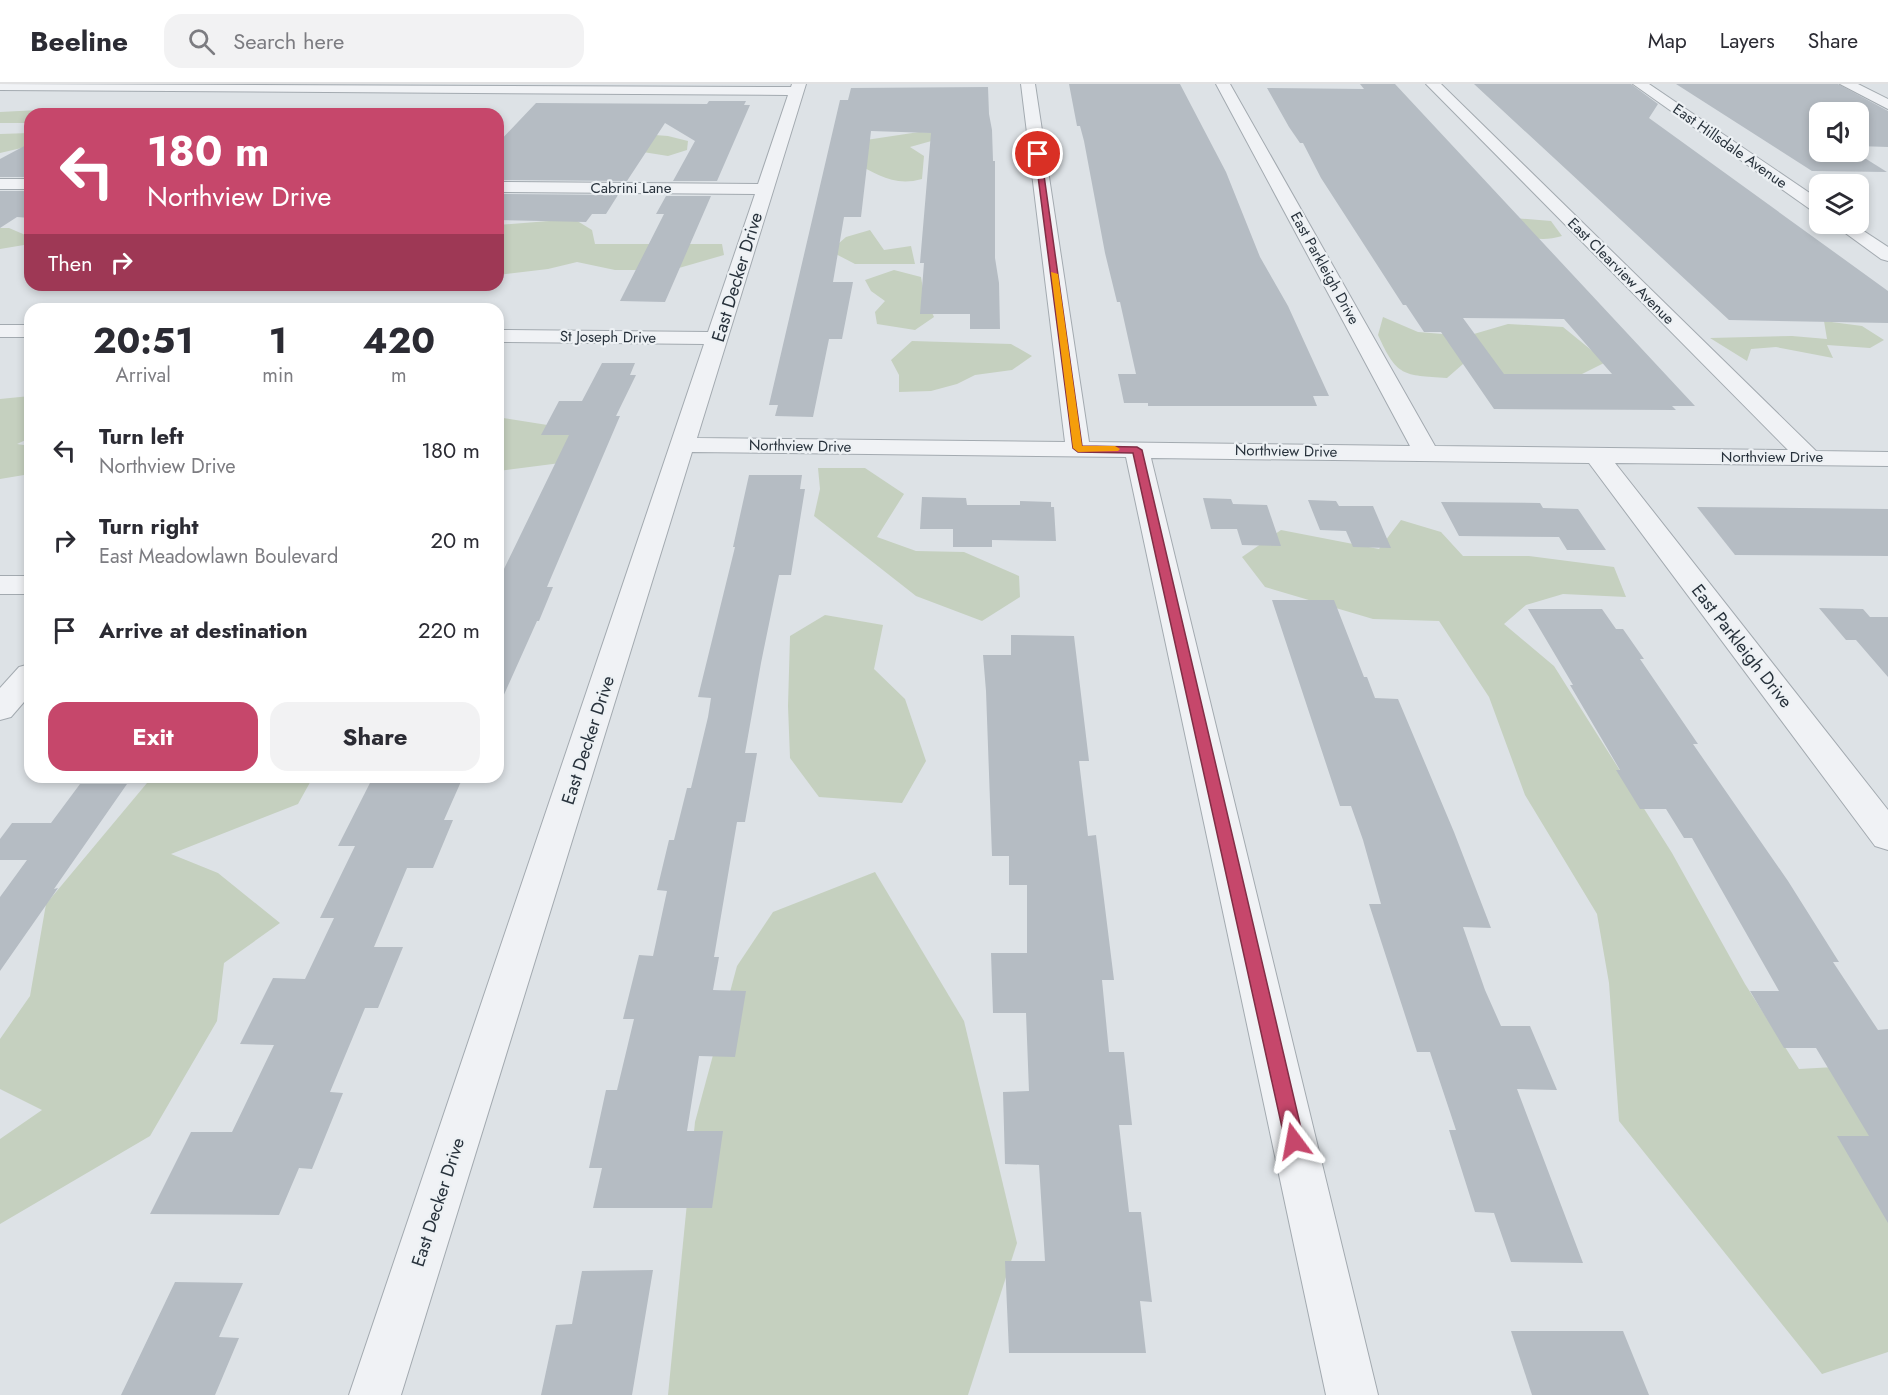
<!DOCTYPE html>
<style>
:root{--surface:#fff;--page:#f2f2f3;--text:#2b2b33;--muted:#7c7c81;--line:#e1e1e2;--accent:#c6476b}
body{margin:0;font-family:Jost,sans-serif;background:var(--page);color:var(--text);height:100vh;display:flex;flex-direction:column;font-size:22px;white-space:nowrap}
*{box-sizing:border-box;margin:0}
p{font-size:20px;color:var(--muted)}
.icon{flex:none;width:33px;height:33px;fill:none;stroke:currentColor;stroke-width:2;stroke-linecap:round;stroke-linejoin:round}
.map{position:relative;flex:1;overflow:hidden}
.panel{position:absolute;left:24px;top:219px;width:480px;height:480px;display:flex;flex-direction:column;background:var(--surface);border-radius:18px;box-shadow:0 3px 9px #0003}
.panel>*{flex:none}
.guide{position:absolute;left:24px;top:24px;width:480px;height:183px;border-radius:18px;box-shadow:0 3px 9px #0003;background:#c6476b;color:#fff;overflow:hidden}
.buttons{position:absolute;left:1809px;top:18px;display:grid;gap:12px}
.buttons a{display:grid;place-items:center;width:60px;height:60px;border-radius:12px;background:var(--surface);box-shadow:0 3px 9px #0003;font-size:30px}
.pin{position:absolute;display:grid;place-items:center;width:51px;height:51px;color:#fff;margin:-26px;border:3px solid #fff;border-radius:50%;box-shadow:0 2px 6px #0007}
.me{position:absolute;width:66px;margin:-33px;rotate:347deg;stroke-linejoin:round;filter:drop-shadow(0 0 4px #0008)}
.turn{display:flex;align-items:center;gap:21px;height:126px;padding:0 24px;font-size:27px}
.turn .icon{width:78px;height:78px;stroke-width:2.5}
.turn b{display:block;font-size:42px;line-height:51px}
.then{display:flex;align-items:center;height:57px;padding:0 24px;background:#0003;gap:12px;font-size:22px}
.eta{display:flex;justify-content:space-evenly;align-items:center;height:102px;text-align:center}
.eta b{font-size:36px;font-weight:700;line-height:42px}
.cta{display:flex;gap:12px;margin-top:auto;padding:12px 24px}
.cta a{flex:1;height:69px;border-radius:18px;background:var(--accent);color:#fff;font-size:24px;font-weight:700;line-height:69px;text-align:center}
.cta a+a{background:var(--page);color:var(--text)}
ul{padding:0;list-style:none}
li{display:flex;align-items:center;gap:18px;height:90px;padding:0 24px}
li div{flex:1}
li b{display:block;font-size:22px}
li em{font-style:normal}
header{display:flex;align-items:center;gap:36px;box-sizing:border-box;height:84px;padding:0 30px;background:var(--surface);border-bottom:2px solid var(--line)}
header strong{font-size:28px}
nav{display:flex;gap:33px;margin-inline-start:auto;font-size:21px}
.search{width:420px;height:54px;background:var(--page);display:flex;align-items:center;gap:15px;box-sizing:border-box;padding:0 21px;border-radius:18px;color:var(--muted);font-size:22px}
.map>svg:first-child{display:block}
.green{fill:#c5d0bf}
.building{fill:#b5bcc3;fill-rule:evenodd}
.lines{fill:none;stroke-linecap:round;stroke-linejoin:round}
.minor-casing{stroke:#a3aab0;stroke-width:2}
.minor{fill:#f0f2f5;fill-rule:evenodd}
.route{fill:#c6476b;stroke:#812e46;stroke-width:1.5}
.slow{fill:#f59e0b}
.labels{text-anchor:middle;stroke-width:4.5;stroke-linejoin:round;paint-order:stroke}
.far-street-label{font-size:15px;fill:#28323c;stroke:#edf1f4}
.street-label{font-size:18px;fill:#28323c;stroke:#edf1f4}
</style>
<header>
<strong>Beeline</strong>
<div class="search"><svg class="icon" aria-label="search" viewBox="0 0 24 24"><circle cx="10" cy="10" r="6"/><path d="M15 15l6 6"/></svg>Search here</div>
<nav><a>Map</a><a>Layers</a><a>Share</a></nav>
</header>
<div class="map">
<svg width="1888" height="1311" viewBox="0 0 1888 1311">
<rect width="100%" height="100%" fill="#dde2e6"/>
<!-- green -->
<g class="green">
<path d="M39 26 61 30H98H30V39H0V28Z"/>
<path d="M919 48 938 49 935 56 910 63 924 72 922 95C894 103 877 90 853 78L868 70 866 56Z"/>
<path d="M30 49V62L0 69V50Z"/>
<path d="M628 49 668 52 688 57 687 66 668 72 643 68Z"/>
<path d="M1488 132 1551 137 1562 152C1532 161 1512 148 1488 132Z"/>
<path d="M574 135 592 146 595 160H722L724 171 672 186H615L577 178 548 185 498 191V141Z"/>
<path d="M0 144H9L30 153V160L0 165Z"/>
<path d="M870 146 884 166 911 162 915 180H855L830 167 846 153Z"/>
<path d="M894 186 921 193 924 211 934 233 915 246 877 240 875 228 885 217 871 207 865 196Z"/>
<path d="M1383 233 1418 248 1467 252 1508 240 1563 243 1606 278 1582 290 1549 299 1504 293 1471 273 1447 294C1403 291 1397 293 1378 251Z"/>
<path d="M1824 237 1862 242 1884 256 1870 264 1827 261 1833 274 1776 263 1751 265 1747 277 1710 254 1792 252 1827 255Z"/>
<path d="M912 257 1011 260 1032 272 1012 286 975 291 957 300 931 307 899 308V291L891 276Z"/>
<path d="M30 312V354L17 360 30 362V387L24 391 0 395V315Z"/>
<path d="M498 326 503 334 598 349 576 377 498 387Z"/>
<path d="M818 384H865L904 410 877 453 916 467 964 468 1019 492 1020 513 982 537 916 512 814 432 820 405Z"/>
<path d="M1401 436 1441 448 1463 472H1529L1614 483 1626 513 1563 510 1526 521 1504 540 1554 582 1672 769 1745 900 1799 985 1888 980V1268L1822 1290 1619 1037 1609 899 1597 830 1525 711 1489 613 1439 537 1373 535 1265 503 1242 473 1281 446 1379 465Z"/>
<path d="M825 531 883 541 874 585 905 615 926 677 902 719 819 713 790 674 788 622 790 552Z"/>
<path d="M152 693H313L298 720 171 770 218 789 280 839 224 879 217 937 150 1052 0 1140V1055L42 1026 0 1005V955L30 912 46 820Z"/>
<path d="M875 788 964 937 1017 1159 968 1311H668L695 1038 737 882 773 828Z"/>
</g>
<!-- building -->
<g class="building">
<path d="M1069 0H1180L1226 88 1260 173 1288 222 1329 312H1313L1317 322H1148V319H1124L1118 290H1136L1120 218H1117L1105 169 1084 57 1080 42H1077Z"/>
<path d="M1360 0H1395L1695 322H1672L1676 326 1494 325 1441 248H1424L1406 221H1403L1321 94 1303 59H1300L1289 43 1267 4 1364 5ZM1463 234 1564 235 1612 290H1504Z"/>
<path d="M1474 0H1631L1658 20 1649 34 1888 207V239L1729 236Z"/>
<path d="M1676 0H1838L1888 27V63L1858 62V28H1820V68H1855L1887 88 1812 87Z"/>
<path d="M988 3 989 30 992 46 993 77H995V174L999 199 1000 245H970V230H920L924 179H920L931 49 871 47 861 133H844L833 198H853L842 255H829L813 333 775 332 778 321H769L840 16H848L851 4Z"/>
<path d="M709 17H746L744 21H750L717 97H673L695 57 665 39 627 97 498 96V59L536 19 707 20Z"/>
<path d="M30 59V93H0V75Z"/>
<path d="M0 107H30V134L17 133 0 144Z"/>
<path d="M498 110 618 111 606 130H592L586 138 498 136Z"/>
<path d="M666 112H711L665 218 620 217 664 130H656Z"/>
<path d="M602 279H635L630 291H636L616 332H620L547 503H553L539 537H537L498 624V487H503L569 351H541L559 317H582Z"/>
<path d="M749 391H802L800 405H805L791 491H779L761 579 745 669H757L745 738H737L714 873H719L713 906 746 907 735 973 699 972 687 1047H723L712 1124H593L602 1084H589L606 1006H617L634 935H623L639 871 653 872 667 807 657 806 669 756H674L687 704H691L708 633 711 614 698 613 735 463H733Z"/>
<path d="M922 413 966 414 967 421H1020V417L1051 418V423H1054L1056 457 992 456V463H953V445H920Z"/>
<path d="M1203 414 1231 415 1233 420 1267 421 1281 462 1242 461 1237 445H1211Z"/>
<path d="M1308 416 1336 417 1339 422H1373L1391 464 1353 463 1346 447 1320 446Z"/>
<path d="M1441 418 1540 419 1543 424 1578 425 1606 466H1567L1559 453 1459 452Z"/>
<path d="M1697 423 1888 425V472L1735 471Z"/>
<path d="M1272 516H1334L1364 593H1367L1375 614 1398 615 1454 748 1491 844 1463 843 1485 906 1501 942H1530L1557 1006 1517 1005 1583 1179 1511 1178 1494 1129 1475 1128 1449 1046H1456L1430 968H1417L1369 820H1381L1363 756 1351 722H1340Z"/>
<path d="M1819 524 1863 525 1870 533H1888V593L1856 556H1846Z"/>
<path d="M1528 525H1602L1616 545H1623L1644 575H1640L1698 660H1693L1788 797 1839 878H1833L1878 946 1888 945V1139L1837 1052H1869L1816 964H1784L1750 907H1779L1692 754H1684L1666 725H1640L1616 686H1620L1570 601H1573Z"/>
<path d="M1011 551 1074 552 1089 677H1079L1088 752 1096 751 1114 896H1102L1109 968H1124L1132 1041H1119L1129 1128H1141L1152 1218 1140 1217 1146 1269H1009L1005 1177H1045L1039 1081 1005 1080 1003 1008 1029 1007 1026 929H993L991 869H1027V801H1009V772H992L986 607 983 571H1011Z"/>
<path d="M373 693H463L444 736H453L433 784H407L374 863H403L378 924H365L330 1008 343 1009 312 1085 299 1084 279 1131 150 1130 191 1048H232L274 961 240 960 273 894 305 895 334 834H320L355 762H338Z"/>
<path d="M80 700H127L54 805 58 804 0 887V813L27 776H0V755L12 739H51Z"/>
<path d="M653 1186 632 1311H541L556 1241 572 1240 582 1187Z"/>
<path d="M175 1198 243 1199 219 1253 239 1254 215 1311H121Z"/>
<path d="M1511 1247H1623L1649 1311H1532Z"/>
</g>
<g class="lines">
<!-- minor casing -->
<g class="minor-casing">
<g id="minor">
<path d="M0 0 791 3 792 0H806L697 354 1065 358 1021 0H1035L1089 358 1410 362 1216 0H1230L1435 362 1788 366 1426 0H1441L1816 367 1888 368V382L1615 379 1888 726V766L1875 762 1589 379 1151 374 1378 1311H1326L1126 373 692 368 401 1311H349L704 260 498 258V246L708 248 755 110 498 108V98L758 100 788 11 0 6Z"/>
<path d="M1633 0H1649L1820 116V129L1814 128Z"/>
<path d="M1840 0H1858L1888 15V25Z"/>
<rect x="0" y="95" width="30" height="10"/>
<path d="M1833 140H1853L1888 163V177L1881 175Z"/>
<rect x="0" y="241" width="30" height="12"/>
<rect x="0" y="492" width="30" height="18"/>
<path d="M30 580V611L11 633 0 636V604L19 583Z"/>
</g>
</g>
<!-- minor -->
<use href="#minor" class="minor"/>
</g>
<!-- route -->
<path class="route" d="M1035 69 1041 70 1082 362 1137 363 1142 366 1304 1057 1301 1064 1294 1067 1288 1064 1285 1057 1133 369 1078 368 1073 364Z"/>
<!-- slow -->
<path class="slow" d="M1051 188 1058 190 1082 362H1115L1120 365 1118 367 1078 368 1073 364Z"/>
<g class="labels">
<!-- far-street labels -->
<g class="far-street-label">
<text transform="translate(1730 62) rotate(35)" y="5">East Hillsdale Avenue</text>
<text x="631" y="109">Cabrini Lane</text>
<text transform="translate(1325 184) rotate(61)" y="5">East Parkleigh Drive</text>
<text transform="translate(1621 187) rotate(45)" y="5">East Clearview Avenue</text>
<text transform="translate(608 253) rotate(1)" y="5">St Joseph Drive</text>
<text transform="translate(800 362) rotate(1)" y="5">Northview Drive</text>
<text transform="translate(1286 367) rotate(1)" y="5">Northview Drive</text>
<text x="1772" y="378">Northview Drive</text>
</g>
<!-- street labels -->
<g class="street-label">
<text transform="translate(737 193) rotate(-73)" y="6">East Decker Drive</text>
<text transform="translate(1742 562) rotate(52)" y="6">East Parkleigh Drive</text>
<text transform="translate(588 656) rotate(-72)" y="6">East Decker Drive</text>
<text transform="translate(438 1118) rotate(-72)" y="6">East Decker Drive</text>
</g>
</g>
</svg>
<div class="buttons">
<a><svg class="icon" aria-label="sound" viewBox="0 0 24 24"><path d="M4 9h4l5-4v14l-5-4H4zM17 9q2 3 0 6"/></svg></a>
<a><svg class="icon" aria-label="layers" viewBox="0 0 24 24"><path d="M12 4l9 5-9 5-9-5zM3 14l9 5 9-5"/></svg></a>
</div>
<div class="pin" style="left:1038px;top:70px;background:#d93025"><svg class="icon" aria-label="arrive" viewBox="0 0 24 24"><path d="M6 21V4h12l-3 4 3 4H6"/></svg></div>
<svg class="me" style="left:1294px;top:1057px" viewBox="-20 -20 40 40"><path d="M0-17L14 15 0 8-14 15z" fill="#c6476b" stroke="#fff" stroke-width="4"/></svg>
<div class="guide">
<div class="turn"><svg class="icon" aria-label="left" viewBox="0 0 24 24"><path d="M17 20v-9H6M10 6l-5 5 5 5"/></svg><div><b>180 m</b>Northview Drive</div></div>
<div class="then">Then<svg class="icon" aria-label="right" viewBox="0 0 24 24"><path d="M7 20v-9h11M14 6l5 5-5 5"/></svg></div>
</div>
<section class="panel">
<div class="eta">
<div><b>20:51</b><p>Arrival</p></div>
<div><b>1</b><p>min</p></div>
<div><b>420</b><p>m</p></div>
</div>
<ul>
<li><svg class="icon" aria-label="left" viewBox="0 0 24 24"><path d="M17 20v-9H6M10 6l-5 5 5 5"/></svg><div><b>Turn left</b><p>Northview Drive</p></div><em>180 m</em></li>
<li><svg class="icon" aria-label="right" viewBox="0 0 24 24"><path d="M7 20v-9h11M14 6l5 5-5 5"/></svg><div><b>Turn right</b><p>East Meadowlawn Boulevard</p></div><em>20 m</em></li>
<li><svg class="icon" aria-label="arrive" viewBox="0 0 24 24"><path d="M6 21V4h12l-3 4 3 4H6"/></svg><div><b>Arrive at destination</b></div><em>220 m</em></li>
</ul>
<div class="cta"><a>Exit</a><a>Share</a></div>
</section>
</div>
